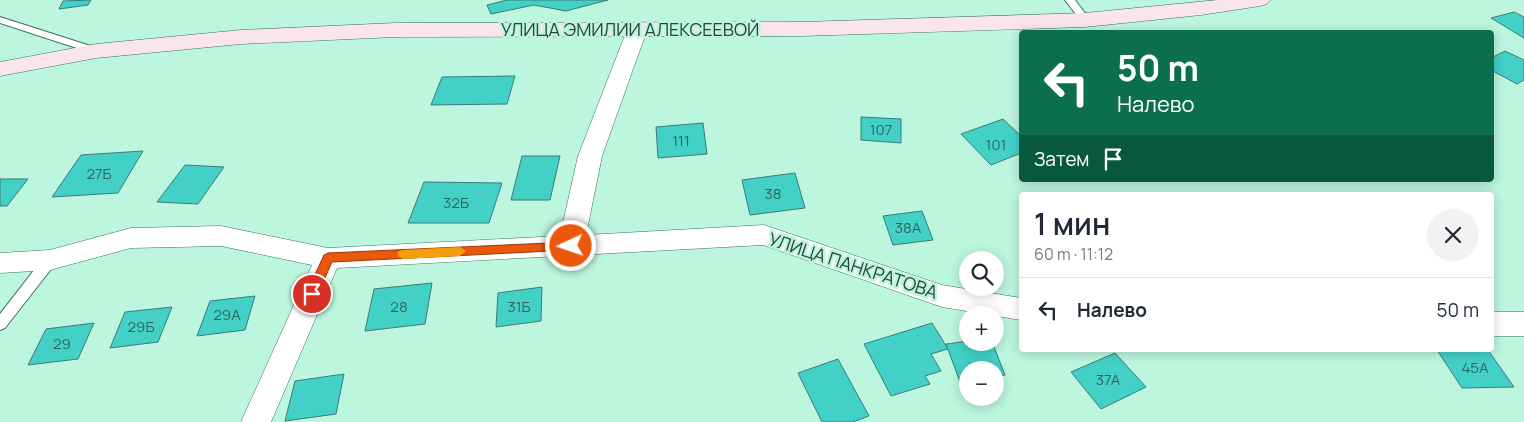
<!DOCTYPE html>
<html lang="ru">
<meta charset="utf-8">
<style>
:root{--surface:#fff;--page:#f2f2f3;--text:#1f2937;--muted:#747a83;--line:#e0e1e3}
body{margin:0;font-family:Manrope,sans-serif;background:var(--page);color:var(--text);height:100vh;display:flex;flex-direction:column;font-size:19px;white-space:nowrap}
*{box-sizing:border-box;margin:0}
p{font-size:16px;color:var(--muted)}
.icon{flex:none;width:28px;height:28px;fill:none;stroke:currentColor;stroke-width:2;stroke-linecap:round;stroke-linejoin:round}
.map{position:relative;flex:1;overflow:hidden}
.side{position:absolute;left:1019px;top:192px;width:475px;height:160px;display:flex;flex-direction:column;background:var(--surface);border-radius:5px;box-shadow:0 2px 12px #0003}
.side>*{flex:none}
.guide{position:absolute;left:1019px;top:30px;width:475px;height:152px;border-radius:5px;box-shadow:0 2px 12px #0003;background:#0b6e4f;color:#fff;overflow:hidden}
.fabs{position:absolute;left:959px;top:251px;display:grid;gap:10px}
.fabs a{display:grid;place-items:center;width:45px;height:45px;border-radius:50%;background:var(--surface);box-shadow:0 2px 12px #0003;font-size:25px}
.pin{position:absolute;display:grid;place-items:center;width:42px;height:42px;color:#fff;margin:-21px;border:2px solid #fff;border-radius:50%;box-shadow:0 1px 5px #0007}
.me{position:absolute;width:55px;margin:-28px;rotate:267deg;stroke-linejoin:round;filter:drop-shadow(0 0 4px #0008)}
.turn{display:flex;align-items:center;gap:18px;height:105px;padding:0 15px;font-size:22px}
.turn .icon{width:65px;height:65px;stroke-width:2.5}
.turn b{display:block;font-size:35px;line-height:42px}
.then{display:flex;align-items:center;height:48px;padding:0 15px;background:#0003;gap:10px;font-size:19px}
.round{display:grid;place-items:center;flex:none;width:52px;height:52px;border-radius:26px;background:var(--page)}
.headline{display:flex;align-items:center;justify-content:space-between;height:85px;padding:0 15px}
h1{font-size:30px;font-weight:600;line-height:38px}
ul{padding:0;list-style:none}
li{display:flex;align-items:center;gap:15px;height:65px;padding:0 15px;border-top:1px solid var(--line)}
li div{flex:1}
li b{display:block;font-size:19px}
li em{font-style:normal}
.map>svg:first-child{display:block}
.building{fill:#43d0c7;stroke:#3c7c77}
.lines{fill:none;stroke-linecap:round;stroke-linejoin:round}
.lane-casing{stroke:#39705d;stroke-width:2}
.street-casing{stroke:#39705d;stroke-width:1}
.secondary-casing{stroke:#39705d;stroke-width:1}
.lane{fill:#fff;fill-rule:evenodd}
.street{fill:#fff;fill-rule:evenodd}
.secondary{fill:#fae5ef;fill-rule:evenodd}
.route{fill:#ea580c;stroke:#983908}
.slow{fill:#f59e0b}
.labels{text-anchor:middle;stroke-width:5;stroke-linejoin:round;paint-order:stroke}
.number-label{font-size:15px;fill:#31665d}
.street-label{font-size:18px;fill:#2b433a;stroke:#bcf6df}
</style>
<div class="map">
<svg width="1524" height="422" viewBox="0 0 1524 422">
<rect width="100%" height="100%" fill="#bcf6df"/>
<!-- building -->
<g class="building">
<path d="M91 0 88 5 59 9 63 1Z"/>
<path d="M507 0H608L566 11 534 5 491 14 487 5Z"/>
<path d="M1514 12 1524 17V38L1491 18Z"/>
<path d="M1505 51 1524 60V80L1517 84 1491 70V58Z"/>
<path d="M515 76 507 104 431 105 442 77Z"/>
<path d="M861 117 901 119V143L861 140Z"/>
<path d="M1003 119 1021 136V153L991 165 961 134Z"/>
<path d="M703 123 707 154 658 158 656 127Z"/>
<path d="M143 151 118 193 52 197 81 155Z"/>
<path d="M522 156H560L550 200H511Z"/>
<path d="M185 165 224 167 198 204 157 202Z"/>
<path d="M795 173 805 208 750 215 742 180Z"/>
<path d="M0 179H28L7 206H0Z"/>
<path d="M424 182 502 183 489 223H408Z"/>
<path d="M922 211 933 240 893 245 883 216Z"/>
<path d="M432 283 425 324 365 331 374 289Z"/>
<path d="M542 287 541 321 496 327 498 293Z"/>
<path d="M255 296 245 330 197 336 210 301Z"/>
<path d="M172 307 158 342 110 348 125 312Z"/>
<path d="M94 323 78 359 28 365 46 329Z"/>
<path d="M932 323 948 349 931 354 941 371 925 376 930 384 891 396 864 344Z"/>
<path d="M968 341V342H992L1005 375 995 377V370H968V381L960 382 946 344Z"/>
<path d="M1437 350H1488L1514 387 1462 388Z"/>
<path d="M1115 353 1146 387 1101 409 1071 372Z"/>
<path d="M838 359 869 416 853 422H822L798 373Z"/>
<path d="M344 374 336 414 285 421 295 381Z"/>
</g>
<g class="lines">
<!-- lane casing -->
<g class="lane-casing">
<g id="lane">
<path d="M1065 0H1075L1090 20 1088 22H1082Z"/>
<path d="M0 17 100 49 101 51 96 54 92 53 0 23Z"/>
<path d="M50 255 55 256 57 260 55 264 5 328 0 330V314L45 256Z"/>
</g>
</g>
<!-- street casing -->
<g class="street-casing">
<g id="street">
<path d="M637 24 644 26 647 30 602 156 586 235 764 225 942 285 1021 298V320L942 307 763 245 337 268 271 422H241L312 265 221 246 131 248 50 270 0 273V253L50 250 131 228 221 226 328 248 560 236 578 156 627 30 630 26Z"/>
<rect x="1491" y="312" width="33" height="24"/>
</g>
</g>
<!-- secondary casing -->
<g class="secondary-casing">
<path id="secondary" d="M1218 0H1271L1267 4 1260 6 1201 15 1085 27 802 36 395 37 241 44 96 58 0 76V62L96 44 241 30 395 23 802 22 1085 13Z"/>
</g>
<!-- lane -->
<use href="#lane" class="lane"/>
<!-- street -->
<use href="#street" class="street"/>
<!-- secondary -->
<use href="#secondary" class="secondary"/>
</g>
<!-- route -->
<path class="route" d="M571 242 577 246 571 250 332 262 316 298H307L306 294 324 255 328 253Z"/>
<!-- slow -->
<path class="slow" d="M460 247 466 251 460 256 403 259 399 257 397 254 399 251 403 250Z"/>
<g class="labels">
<!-- number labels -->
<g class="number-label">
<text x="881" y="135">107</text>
<text x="681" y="146">111</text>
<text x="996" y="150">101</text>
<text x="99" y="179">27Б</text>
<text x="773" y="199">38</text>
<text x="456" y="208">32Б</text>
<text x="908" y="233">38А</text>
<text x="399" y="312">28</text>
<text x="519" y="312">31Б</text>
<text x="227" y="320">29А</text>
<text x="141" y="332">29Б</text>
<text x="62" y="349">29</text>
<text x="1475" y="373">45А</text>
<text x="1108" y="385">37А</text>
</g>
<!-- street labels -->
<g class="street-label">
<text x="630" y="36">УЛИЦА ЭМИЛИИ АЛЕКСЕЕВОЙ</text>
<text transform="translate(853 266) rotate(18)" y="6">УЛИЦА ПАНКРАТОВА</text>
</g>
</g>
</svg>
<div class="fabs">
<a><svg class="icon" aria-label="search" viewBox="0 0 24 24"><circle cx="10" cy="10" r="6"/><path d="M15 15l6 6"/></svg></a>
<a>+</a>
<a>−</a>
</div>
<div class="pin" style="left:312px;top:294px;background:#d93025"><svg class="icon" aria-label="arrive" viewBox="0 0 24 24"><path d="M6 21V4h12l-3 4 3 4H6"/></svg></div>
<svg class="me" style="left:571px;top:246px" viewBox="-20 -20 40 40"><circle r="17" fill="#ea580c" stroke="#fff" stroke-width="3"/><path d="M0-11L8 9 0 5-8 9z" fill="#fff"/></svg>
<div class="guide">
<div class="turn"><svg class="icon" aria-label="left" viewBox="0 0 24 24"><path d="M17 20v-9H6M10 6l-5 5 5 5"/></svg><div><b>50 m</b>Налево</div></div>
<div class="then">Затем<svg class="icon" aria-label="arrive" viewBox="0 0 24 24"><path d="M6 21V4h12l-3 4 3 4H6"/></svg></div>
</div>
<section class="side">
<div class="headline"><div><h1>1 мин</h1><p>60 m · 11:12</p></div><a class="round"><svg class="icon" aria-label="close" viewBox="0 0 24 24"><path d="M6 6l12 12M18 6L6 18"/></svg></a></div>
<ul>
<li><svg class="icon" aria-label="left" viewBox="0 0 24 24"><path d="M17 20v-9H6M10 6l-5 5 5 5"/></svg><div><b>Налево</b></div><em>50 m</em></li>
</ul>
</section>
</div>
